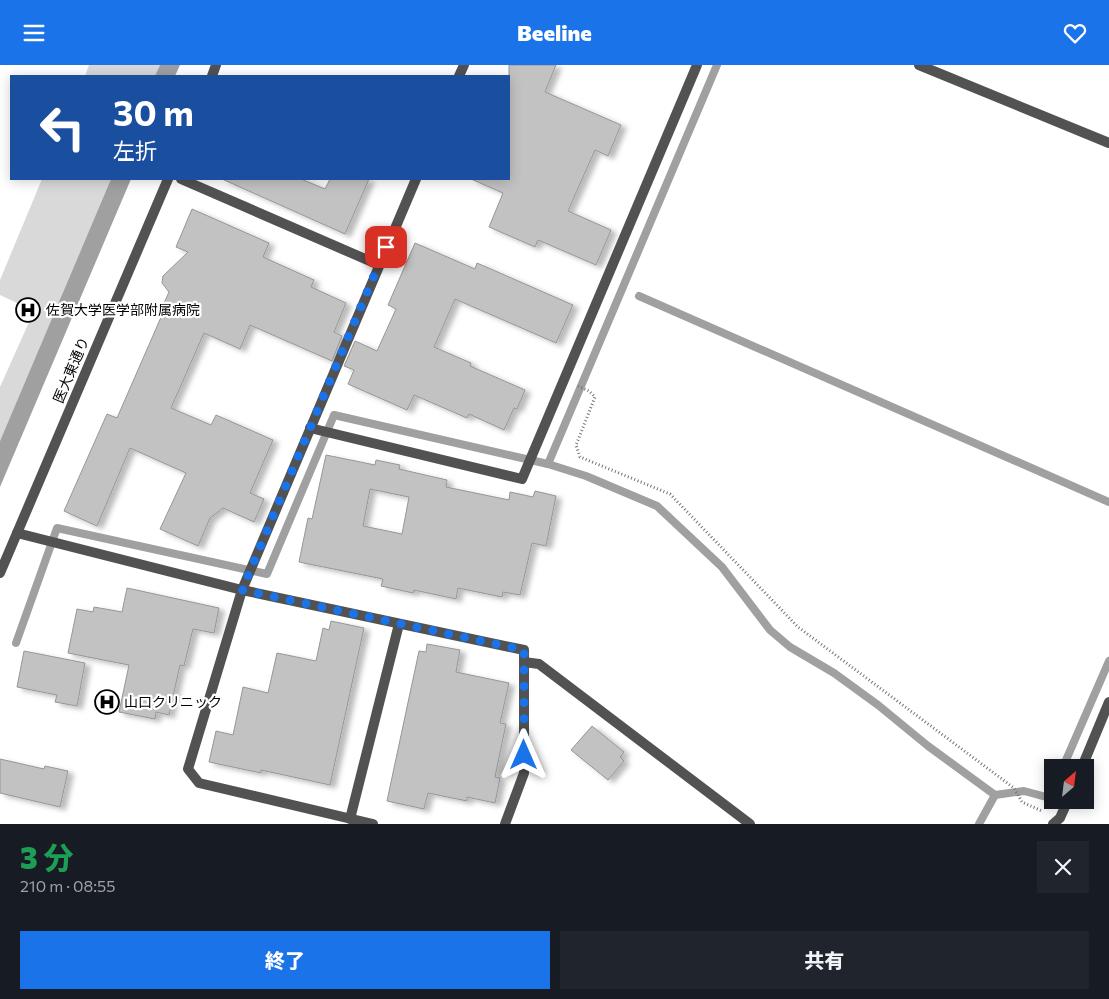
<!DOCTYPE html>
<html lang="ja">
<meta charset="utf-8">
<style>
:root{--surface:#171b24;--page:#20242c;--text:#f1f3f6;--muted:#9ea1a6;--accent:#1a73e8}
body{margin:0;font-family:Commissioner,"Noto Sans JP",sans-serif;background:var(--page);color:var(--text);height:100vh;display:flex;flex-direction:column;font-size:19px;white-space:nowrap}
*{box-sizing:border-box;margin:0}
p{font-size:16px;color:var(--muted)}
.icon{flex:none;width:28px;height:28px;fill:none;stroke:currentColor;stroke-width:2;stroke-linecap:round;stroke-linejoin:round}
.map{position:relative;height:759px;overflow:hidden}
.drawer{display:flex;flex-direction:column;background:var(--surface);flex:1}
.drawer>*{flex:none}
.top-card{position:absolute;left:10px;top:10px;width:500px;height:105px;border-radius:0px;box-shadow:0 2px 12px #0003;background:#1a4fa0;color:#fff;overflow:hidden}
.needle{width:32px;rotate:28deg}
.controls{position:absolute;left:1044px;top:694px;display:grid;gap:10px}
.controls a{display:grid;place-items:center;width:50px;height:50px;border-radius:0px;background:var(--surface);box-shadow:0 2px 12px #0003;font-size:25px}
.pin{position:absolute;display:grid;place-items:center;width:42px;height:42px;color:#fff;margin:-21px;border-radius:10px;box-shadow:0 2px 8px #0006}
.me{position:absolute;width:55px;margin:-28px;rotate:0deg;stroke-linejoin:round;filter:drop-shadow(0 0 4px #0008)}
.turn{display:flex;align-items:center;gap:18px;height:105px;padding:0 20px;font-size:22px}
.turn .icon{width:65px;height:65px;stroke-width:2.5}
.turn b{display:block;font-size:35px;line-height:42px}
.round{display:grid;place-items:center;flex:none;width:52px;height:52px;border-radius:0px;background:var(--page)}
.head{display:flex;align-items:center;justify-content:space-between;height:85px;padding:0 20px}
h1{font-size:30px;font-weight:800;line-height:38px;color:#1e9e55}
.cta{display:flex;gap:10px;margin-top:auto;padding:10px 20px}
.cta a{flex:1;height:58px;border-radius:0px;background:var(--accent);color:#fff;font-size:20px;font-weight:800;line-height:58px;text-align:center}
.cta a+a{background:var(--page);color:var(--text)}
header{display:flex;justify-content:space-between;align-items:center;height:65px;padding:0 20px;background:var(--accent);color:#fff;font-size:22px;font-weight:800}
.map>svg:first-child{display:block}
.green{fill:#d9d9d9}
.water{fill:#a0a0a0}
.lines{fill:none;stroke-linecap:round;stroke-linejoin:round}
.stream{stroke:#a0a0a0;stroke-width:8}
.building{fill:#c2c2c2;stroke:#969696;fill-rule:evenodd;filter:url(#shadow)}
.path{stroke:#747474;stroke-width:3;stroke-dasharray:1 2.5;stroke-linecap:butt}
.minor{stroke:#525252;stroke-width:10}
.tertiary{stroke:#525252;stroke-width:10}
.route{stroke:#1a73e8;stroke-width:9;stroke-dasharray:0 16.2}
.labels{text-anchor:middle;stroke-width:4.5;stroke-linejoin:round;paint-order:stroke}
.poi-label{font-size:14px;fill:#000;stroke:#fff;text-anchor:start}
.street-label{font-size:14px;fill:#000;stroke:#fff}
</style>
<header><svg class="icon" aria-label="menu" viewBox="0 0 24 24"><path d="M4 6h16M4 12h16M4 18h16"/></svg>Beeline<svg class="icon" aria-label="heart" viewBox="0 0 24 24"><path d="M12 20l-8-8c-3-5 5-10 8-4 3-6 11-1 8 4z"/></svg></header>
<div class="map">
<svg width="1109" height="759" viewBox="0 0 1109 759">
<defs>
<filter id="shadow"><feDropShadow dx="5.5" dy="3" stdDeviation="2.5" flood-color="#0004"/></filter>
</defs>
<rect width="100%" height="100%" fill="#fff"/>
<!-- green -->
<g class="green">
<path d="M89 0H160L155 11H85Z"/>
<path d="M42 114H111L0 376V322L34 246 0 230V215Z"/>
</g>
<!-- water -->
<g class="water">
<path d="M160 0H180L175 11H155Z"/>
<path d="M111 114H131L0 422V376Z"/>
</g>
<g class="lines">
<!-- stream -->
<g class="stream">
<path d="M639 231 1109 437"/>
<path d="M548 399 717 0"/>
<path d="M16 578 57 463 267 509 334 350 548 399 586 411 657 441 722 502 770 565 790 582 834 608 878 640 928 681 995 730 1024 726 1050 733 1052 727"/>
<path d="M1063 702 1109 596"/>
<path d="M979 759 995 730"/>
</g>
</g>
<!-- building -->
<g class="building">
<path d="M509 0H556L545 27 621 60 608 91 595 85 568 146 611 165 596 200 538 175 535 182 489 162 503 128 471 114H509Z"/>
<path d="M222 114H301L325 124 330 114H369L345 169Z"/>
<path d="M192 144 269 178 263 192 314 215 311 222 346 238 334 267 342 271 332 296 250 260 240 284 204 268 171 343 211 360 216 350 273 375 250 428 264 434 254 457 223 443 210 453 198 481 160 464 186 408 130 383 97 461 64 446 107 349 117 353 162 250 159 249 169 227 162 218 163 211 188 187 176 182Z"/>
<path d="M415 178 475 204 477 198 573 240 556 278 455 234 434 282 471 298 470 301 525 325 517 344 514 343 504 365 469 349 467 353 414 330 407 345 348 319 354 305 344 301 355 276 377 286 396 244 388 240Z"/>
<path d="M326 390 375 400 376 395 400 400 399 404 447 415 446 422 509 435 510 427 533 432 535 426 556 431 546 481 532 478 520 530 503 527 502 532 458 523 456 534 414 525 413 528 381 521 383 514 299 497 308 453 312 454ZM370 424 409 432 402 469 363 461Z"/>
<path d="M127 523 219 543 214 568 193 564 184 601 180 600 169 650 156 647 155 654 119 647 129 600 68 588 77 544 93 547 94 542 122 547Z"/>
<path d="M331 556 364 563 330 720 261 705V708L209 697 216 666 233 670 243 622 268 628 277 588 316 596 323 563 329 565Z"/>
<path d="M427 579 460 585 456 607 509 618 500 658 506 659 495 712 500 713 495 738 467 732V736L428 728 424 744 387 736 419 586 426 587Z"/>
<path d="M24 586 85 598 77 641 55 637 57 630 17 622Z"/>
<path d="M592 661 624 687 620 692 624 696 608 715 571 685Z"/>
<path d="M0 694 44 704 45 701 68 706 60 742 0 728Z"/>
</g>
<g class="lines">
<!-- path -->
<path class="path" d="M578 321 589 326 595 332 576 380 580 392 670 429 798 562 1014 723 1022 737 1042 746"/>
<!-- minor -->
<g class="minor">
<path d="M919 0 1109 78"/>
<path d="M459 11 464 0"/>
<path d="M181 114 379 200"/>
<path d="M310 363 522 414 697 0"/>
<path d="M17 468 242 525 524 585V708L505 759"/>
<path d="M524 597 539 599 750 759"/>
<path d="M1082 702 1109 637"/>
<path d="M350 754 399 559"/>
<path d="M373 759 199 718 188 704 242 525 416 114"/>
<path d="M1053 759 1060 753 1068 735"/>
</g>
<!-- tertiary -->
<g class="tertiary">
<path d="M212 11 216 0"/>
<path d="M0 508 168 114"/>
</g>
</g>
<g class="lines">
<!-- route -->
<path class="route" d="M386 182 242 525 524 585V690"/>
</g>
<!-- icons -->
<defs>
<g id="hospital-ring" transform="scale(1.25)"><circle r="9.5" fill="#fff" stroke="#000" stroke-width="1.5"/><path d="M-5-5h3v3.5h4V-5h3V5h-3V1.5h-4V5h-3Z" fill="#000"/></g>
</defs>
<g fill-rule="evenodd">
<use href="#hospital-ring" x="28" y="245"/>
<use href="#hospital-ring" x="107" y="637"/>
</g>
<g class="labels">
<!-- poi labels -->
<g class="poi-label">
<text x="46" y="250">佐賀大学医学部附属病院</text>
<text x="124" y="642">山口クリニック</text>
</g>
<!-- street labels -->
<g class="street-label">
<text transform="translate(71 305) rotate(-67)" y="5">医大東通り</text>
</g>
</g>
</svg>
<div class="controls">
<a><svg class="needle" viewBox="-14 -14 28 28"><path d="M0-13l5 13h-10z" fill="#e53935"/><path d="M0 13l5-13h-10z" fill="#9ea1a6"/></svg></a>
</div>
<div class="pin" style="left:386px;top:182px;background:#d93025"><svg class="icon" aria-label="arrive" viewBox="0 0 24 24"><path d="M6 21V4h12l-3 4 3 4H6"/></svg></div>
<svg class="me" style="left:524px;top:690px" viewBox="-20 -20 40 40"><path d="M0-17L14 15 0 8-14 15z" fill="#1a73e8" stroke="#fff" stroke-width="4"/></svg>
<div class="top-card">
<div class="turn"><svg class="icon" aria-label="left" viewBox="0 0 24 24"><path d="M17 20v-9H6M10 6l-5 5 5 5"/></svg><div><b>30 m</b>左折</div></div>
</div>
</div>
<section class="drawer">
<div class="head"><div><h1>3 分</h1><p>210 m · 08:55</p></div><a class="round"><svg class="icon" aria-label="close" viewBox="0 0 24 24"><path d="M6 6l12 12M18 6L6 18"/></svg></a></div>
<div class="cta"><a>終了</a><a>共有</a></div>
</section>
